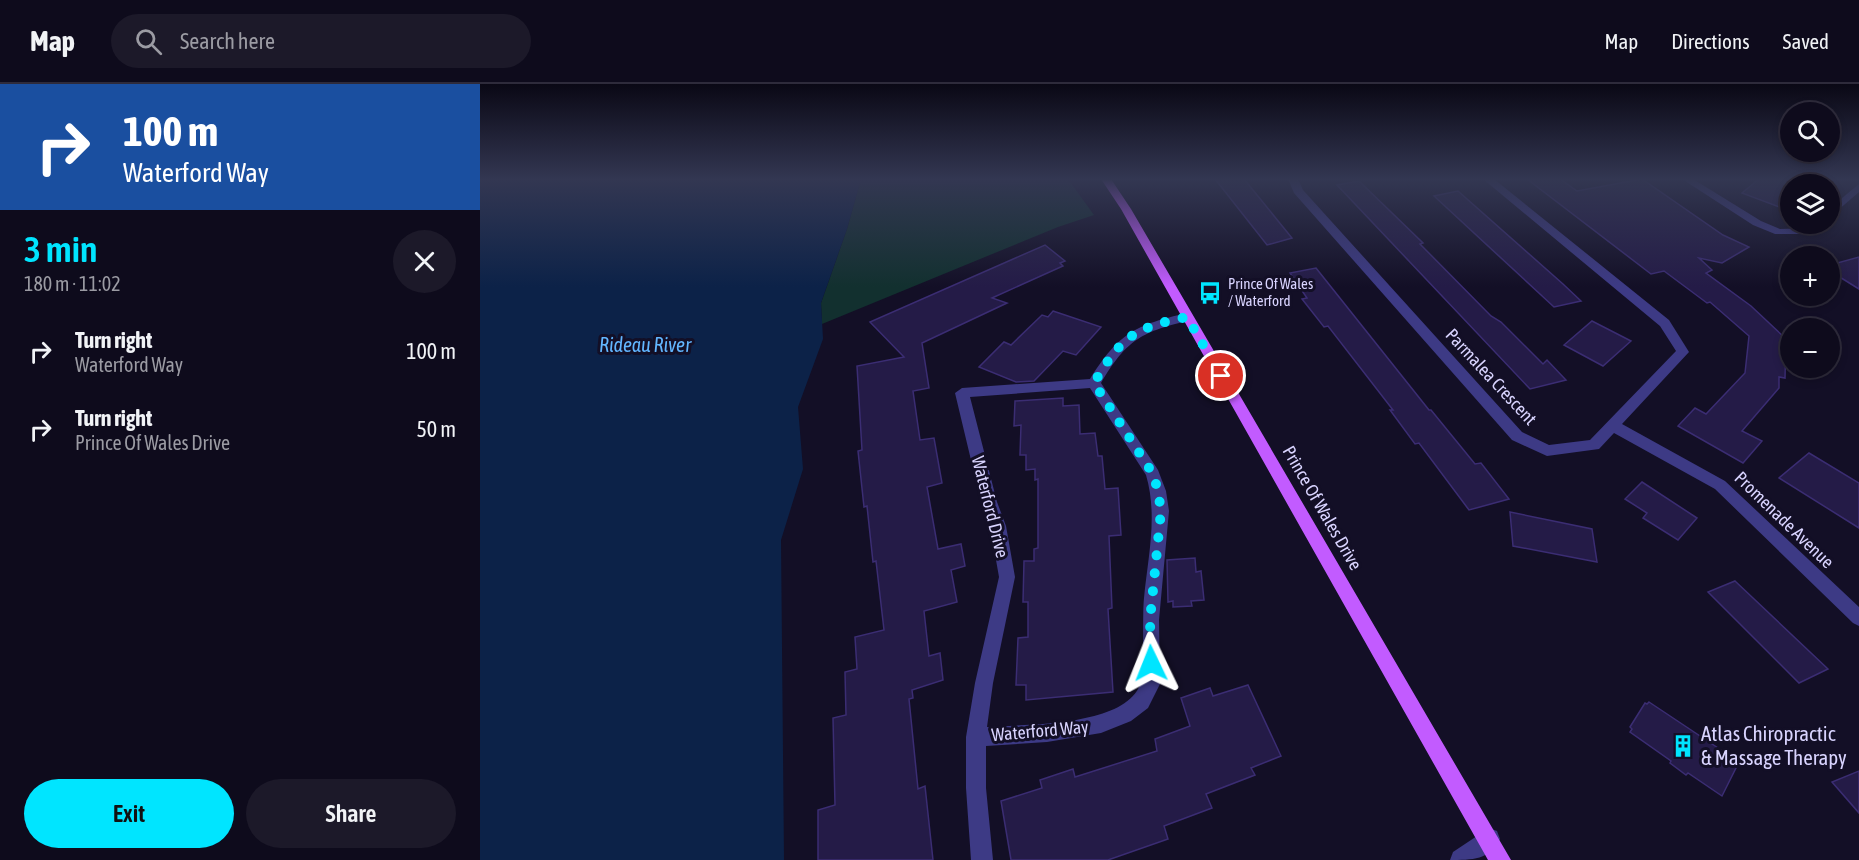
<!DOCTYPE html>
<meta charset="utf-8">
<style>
:root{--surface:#0e0b1c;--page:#1c1929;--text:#f1f3f6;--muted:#9b9ba3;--line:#2e2b3b;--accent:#00e5ff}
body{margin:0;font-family:"Asap Condensed",sans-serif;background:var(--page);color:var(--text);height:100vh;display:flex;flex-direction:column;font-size:22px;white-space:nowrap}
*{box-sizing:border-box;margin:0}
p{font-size:20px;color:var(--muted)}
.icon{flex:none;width:33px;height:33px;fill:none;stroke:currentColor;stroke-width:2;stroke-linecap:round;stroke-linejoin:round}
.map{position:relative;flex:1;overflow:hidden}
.panel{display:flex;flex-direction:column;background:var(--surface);width:480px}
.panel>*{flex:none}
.hud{background:#1a4fa0;color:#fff;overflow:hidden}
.fabs{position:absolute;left:1300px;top:18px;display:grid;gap:12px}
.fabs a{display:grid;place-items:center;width:60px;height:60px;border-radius:50%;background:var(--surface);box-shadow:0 3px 9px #0003,0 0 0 2px var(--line);font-size:30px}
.pin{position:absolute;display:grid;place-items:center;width:51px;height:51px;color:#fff;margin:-26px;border:3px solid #fff;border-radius:50%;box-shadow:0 2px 6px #0007}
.me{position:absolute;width:66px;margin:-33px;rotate:358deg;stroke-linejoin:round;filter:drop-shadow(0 0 4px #0008)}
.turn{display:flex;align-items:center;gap:21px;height:126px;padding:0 24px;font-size:27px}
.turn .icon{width:78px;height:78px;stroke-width:2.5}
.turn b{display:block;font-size:42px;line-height:51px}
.round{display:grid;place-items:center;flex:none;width:63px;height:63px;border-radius:32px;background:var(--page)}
.head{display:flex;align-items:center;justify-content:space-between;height:102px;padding:0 24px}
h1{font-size:36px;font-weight:600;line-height:45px;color:var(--accent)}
.cta{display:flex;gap:12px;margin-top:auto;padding:12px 24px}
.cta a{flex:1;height:69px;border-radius:36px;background:var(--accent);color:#111;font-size:24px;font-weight:600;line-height:69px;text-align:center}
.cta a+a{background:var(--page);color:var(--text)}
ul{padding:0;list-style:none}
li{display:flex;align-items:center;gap:18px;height:78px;padding:0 24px}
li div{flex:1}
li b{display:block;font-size:22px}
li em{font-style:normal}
header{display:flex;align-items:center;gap:36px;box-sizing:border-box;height:84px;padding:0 30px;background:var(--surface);border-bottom:2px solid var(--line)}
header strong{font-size:28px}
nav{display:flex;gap:33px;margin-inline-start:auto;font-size:21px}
.search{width:420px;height:54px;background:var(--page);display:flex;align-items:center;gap:15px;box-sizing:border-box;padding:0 21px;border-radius:33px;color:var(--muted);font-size:22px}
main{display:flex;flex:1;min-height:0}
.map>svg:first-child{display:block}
.green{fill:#12302f}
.water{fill:#0c2248}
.building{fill:#241b47;stroke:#3b2d73;stroke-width:1.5}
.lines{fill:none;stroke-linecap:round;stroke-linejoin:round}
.street{fill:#3d3a85;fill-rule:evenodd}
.primary{fill:#c25bff;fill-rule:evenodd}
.route{stroke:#00e5ff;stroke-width:10;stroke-dasharray:0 18}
.labels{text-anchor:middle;stroke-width:6;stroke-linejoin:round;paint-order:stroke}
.far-poi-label{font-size:15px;fill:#d9d4ff;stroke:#130f26;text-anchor:start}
.street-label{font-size:18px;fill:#d9d4ff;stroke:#130f26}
.water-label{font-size:20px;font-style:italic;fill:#62b6ff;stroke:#130f26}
.near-poi-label{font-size:21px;fill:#d9d4ff;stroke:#130f26;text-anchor:start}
</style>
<header>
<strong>Map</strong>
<div class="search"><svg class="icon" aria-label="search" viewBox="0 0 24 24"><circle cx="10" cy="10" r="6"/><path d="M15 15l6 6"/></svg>Search here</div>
<nav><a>Map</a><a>Directions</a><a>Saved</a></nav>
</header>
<main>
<section class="panel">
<div class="hud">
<div class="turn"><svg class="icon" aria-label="right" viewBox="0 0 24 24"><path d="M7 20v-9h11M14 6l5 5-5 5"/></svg><div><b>100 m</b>Waterford Way</div></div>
</div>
<div class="head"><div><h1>3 min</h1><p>180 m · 11:02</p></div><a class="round"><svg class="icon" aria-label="close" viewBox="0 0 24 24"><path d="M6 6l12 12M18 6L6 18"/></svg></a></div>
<ul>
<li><svg class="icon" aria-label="right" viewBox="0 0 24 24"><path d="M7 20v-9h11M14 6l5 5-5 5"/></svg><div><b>Turn right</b><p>Waterford Way</p></div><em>100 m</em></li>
<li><svg class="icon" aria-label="right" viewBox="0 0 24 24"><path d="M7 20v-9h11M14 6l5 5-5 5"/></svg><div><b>Turn right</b><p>Prince Of Wales Drive</p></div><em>50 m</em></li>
</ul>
<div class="cta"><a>Exit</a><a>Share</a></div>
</section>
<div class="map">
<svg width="1379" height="776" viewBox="0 0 1379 776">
<rect width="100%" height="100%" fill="#130f26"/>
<!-- green -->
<path class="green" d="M381 95H588L614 131 578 143 342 240 341 219 367 145Z"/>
<!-- water -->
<path class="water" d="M0 95H381L367 145 341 219 343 255 318 323 323 385 301 456 304 776H0Z"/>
<!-- building -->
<g class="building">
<path d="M735 95H764L812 154 787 161Z"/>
<path d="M1047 95H1080L1097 107 1162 95 1243 151 1269 163 1242 179 1219 174 1232 186 1226 189 1271 222 1306 255 1305 294 1299 293V304L1262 347 1282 357 1263 379 1198 342 1215 324 1226 330 1265 289 1269 252 1230 218 1227 219 1184 187 1171 190Z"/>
<path d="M1279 95H1311V116L1302 124 1262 109Z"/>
<path d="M879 97 943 159 940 160 1011 232 1021 238 1063 280 1067 276 1086 296 1050 305 857 101Z"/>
<path d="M978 107 1083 200 1101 217 1074 223 954 112Z"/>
<path d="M565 161 585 177 580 179 583 182 512 214 527 219 442 259 449 304 433 307 440 356 454 354 462 399 447 403 458 465 481 460 485 482 471 486 477 518 444 527 449 572 460 569 463 596 432 606 433 614 429 615 438 705 445 702 453 776H338V726L355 721 353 634 366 631 365 588 377 585 375 553 404 546 396 477 393 478 387 422 384 423 378 367 382 366 377 282 424 273 390 238Z"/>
<path d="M1379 173V205L1350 187V181Z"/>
<path d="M836 184 949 326H951L995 380 1001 379 1029 415 989 426 939 359 935 360 910 326H913L848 242 844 243 822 215 827 214 810 189Z"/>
<path d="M573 227 621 243 596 271 583 267 554 297 536 298 499 283 524 258 531 261 562 231 568 233Z"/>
<path d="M1112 237 1151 257 1123 282 1084 261Z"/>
<path d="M583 314V322L599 321 600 350 615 349 618 372H622L625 405 638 404 641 451 629 452 632 524 628 525 633 608 546 616V601H536L538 554 548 553V518H543L544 477H554V465L558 464V395L555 396V385L546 386V371H540L541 341 534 342 535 317Z"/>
<path d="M1329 369 1379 399V444L1299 394Z"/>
<path d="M1162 398 1217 434 1198 456 1163 434 1167 429 1145 415Z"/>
<path d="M1030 428 1112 445 1117 478 1033 462Z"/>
<path d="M715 474 716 488 721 487 724 516 711 517 712 522 693 523V517L688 518 687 476Z"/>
<path d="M1255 497 1348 585 1319 599 1228 508Z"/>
<path d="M768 601 801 672 771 684 775 691 726 710 732 724 684 742 688 755 628 776H531L521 717 562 704 560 696 593 685 595 693 677 667 675 655 710 642 701 614 730 604 733 612Z"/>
<path d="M1169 618 1259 678 1242 712 1208 689 1206 691 1190 679 1191 677 1150 648 1152 645 1150 643 1165 619 1167 620Z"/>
<path d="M1379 687V729L1352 698Z"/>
</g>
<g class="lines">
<!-- street -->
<g class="street">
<path d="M808 95H818L823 106 1042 348 1069 361 1110 356 1196 267 1180 242 1003 95H1014L1189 236 1209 268 1142 340 1245 397 1379 523V542L1373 539 1235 405 1134 349 1119 365 1067 372 1032 356 814 109Z"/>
<path d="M1202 95H1213L1281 137 1300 145 1330 144 1334 140H1345L1333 150H1295L1273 141Z"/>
<path d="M1379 100V108L1350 133V124Z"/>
<path d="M707 229 711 230 713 233 711 236C662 248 648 254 621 299L678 386 686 407 689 427 679 536 680 600 668 624 651 637 621 649 567 658 506 662V704L513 776H491L486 704V653L495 599 519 493 510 442 501 418 475 309 482 304 610 295C639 249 655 241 707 229ZM610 304 666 391C678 432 668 472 664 514 662 532 665 589 660 601 643 643 546 640 507 643L513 599 535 493 526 442 517 418 490 313Z"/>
<path d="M1009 744 1017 747 1020 755C1011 776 991 776 970 776L973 768Z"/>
</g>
<!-- primary -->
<path class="primary" d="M621 95H631L651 125 1031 776H1008L641 125Z"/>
</g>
<!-- sky -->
<linearGradient id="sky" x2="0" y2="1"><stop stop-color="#0a0815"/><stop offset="0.47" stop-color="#333752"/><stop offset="1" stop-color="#333752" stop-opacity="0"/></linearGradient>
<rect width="1379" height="203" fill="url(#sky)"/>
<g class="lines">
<!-- route -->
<path class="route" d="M671 579 670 536 681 427 678 407 673 390 614 299C642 252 654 244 707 233L741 292"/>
</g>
<!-- icons -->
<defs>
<g id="bus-bare" transform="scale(1.8)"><path d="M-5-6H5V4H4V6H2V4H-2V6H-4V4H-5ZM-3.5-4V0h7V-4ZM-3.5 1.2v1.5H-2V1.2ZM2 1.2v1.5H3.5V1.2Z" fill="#00e5ff" stroke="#130f26" stroke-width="2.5" paint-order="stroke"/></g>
<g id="building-bare" transform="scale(1.8)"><path d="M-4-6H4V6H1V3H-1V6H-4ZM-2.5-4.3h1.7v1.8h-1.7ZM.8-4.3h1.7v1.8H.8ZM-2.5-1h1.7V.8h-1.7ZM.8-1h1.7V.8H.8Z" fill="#00e5ff" stroke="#130f26" stroke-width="2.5" paint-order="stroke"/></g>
</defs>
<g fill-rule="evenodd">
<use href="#bus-bare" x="730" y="209"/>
<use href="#building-bare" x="1203" y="662"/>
</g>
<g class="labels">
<!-- far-poi labels -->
<g class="far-poi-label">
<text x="748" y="205">Prince Of Wales<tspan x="748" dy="17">/ Waterford</tspan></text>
</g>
<!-- street labels -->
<g class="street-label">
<text transform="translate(1011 293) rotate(47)" y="6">Parmalea Crescent</text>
<text transform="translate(510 423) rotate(76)" y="6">Waterford Drive</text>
<text transform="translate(842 424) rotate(60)" y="6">Prince Of Wales Drive</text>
<text transform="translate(1304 436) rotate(44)" y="6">Promenade Avenue</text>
<text transform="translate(560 647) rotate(-5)" y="6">Waterford Way</text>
</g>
<!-- water labels -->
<g class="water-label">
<text x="165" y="268">Rideau River</text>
</g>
<!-- near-poi labels -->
<g class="near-poi-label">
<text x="1221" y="657">Atlas Chiropractic<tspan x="1221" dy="24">&amp; Massage Therapy</tspan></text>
</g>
</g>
</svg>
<div class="fabs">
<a><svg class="icon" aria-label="search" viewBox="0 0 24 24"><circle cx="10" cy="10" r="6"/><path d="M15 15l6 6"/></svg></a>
<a><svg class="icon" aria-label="layers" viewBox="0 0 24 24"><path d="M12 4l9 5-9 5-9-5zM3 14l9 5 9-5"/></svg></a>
<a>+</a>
<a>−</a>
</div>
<div class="pin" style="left:741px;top:292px;background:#d93025"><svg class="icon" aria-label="arrive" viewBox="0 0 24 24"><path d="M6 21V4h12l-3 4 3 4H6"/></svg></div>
<svg class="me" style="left:671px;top:579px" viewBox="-20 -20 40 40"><path d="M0-17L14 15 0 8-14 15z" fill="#00e5ff" stroke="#fff" stroke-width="4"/></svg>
</div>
</main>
